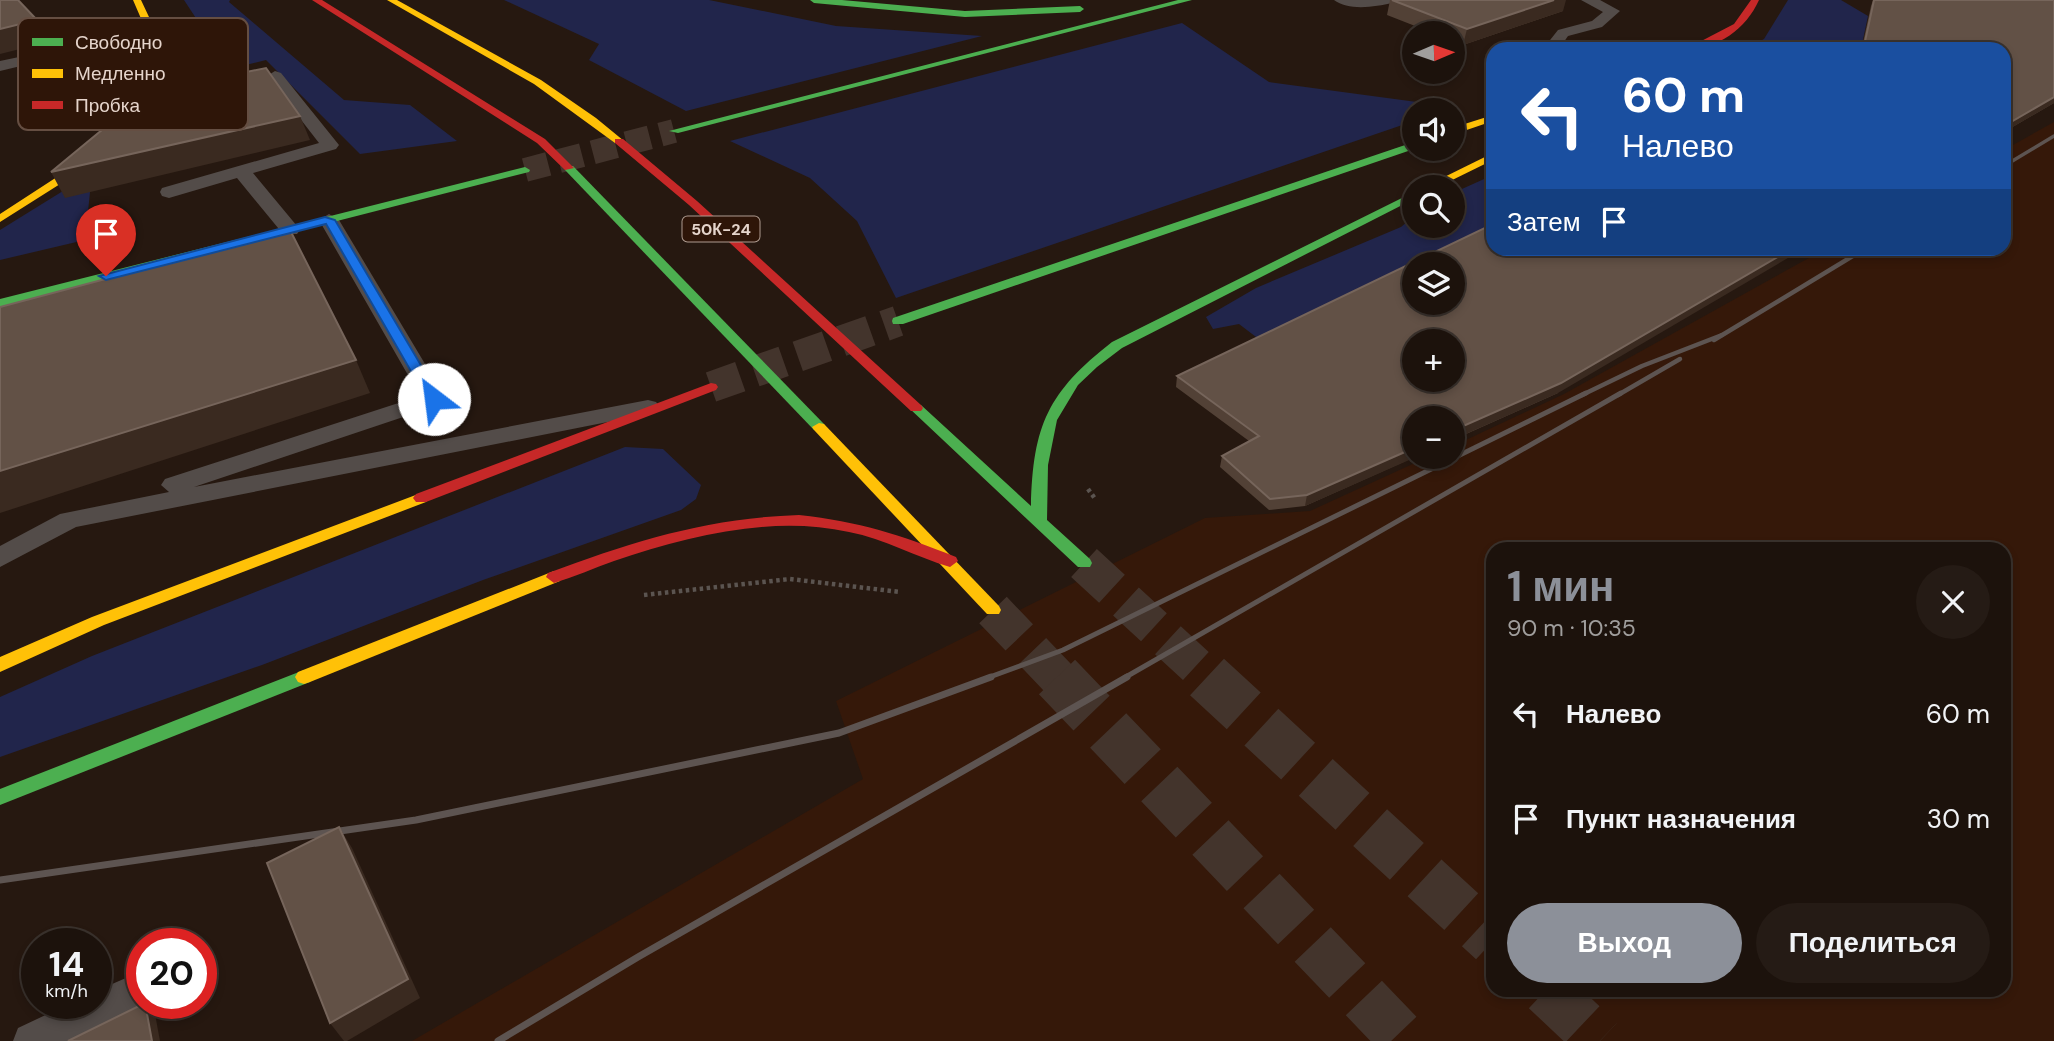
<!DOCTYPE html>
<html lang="ru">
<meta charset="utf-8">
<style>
:root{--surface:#1c120c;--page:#251b15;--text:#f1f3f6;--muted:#a09e9d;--line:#3a322d;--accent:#8c9099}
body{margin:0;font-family:"DM Sans",sans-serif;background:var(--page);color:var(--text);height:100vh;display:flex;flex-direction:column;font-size:26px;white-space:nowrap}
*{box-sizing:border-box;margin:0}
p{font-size:23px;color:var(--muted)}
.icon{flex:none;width:38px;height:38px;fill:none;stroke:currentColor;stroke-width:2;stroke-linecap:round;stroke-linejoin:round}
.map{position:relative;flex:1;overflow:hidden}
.drawer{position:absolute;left:1486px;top:542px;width:525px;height:455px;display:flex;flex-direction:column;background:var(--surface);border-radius:21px;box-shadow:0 4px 10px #0003,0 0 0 2px var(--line)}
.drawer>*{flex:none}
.hud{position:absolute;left:1486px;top:42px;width:525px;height:214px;border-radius:21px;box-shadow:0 4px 10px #0003,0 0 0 2px var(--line);background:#1a4fa0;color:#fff;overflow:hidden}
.needle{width:46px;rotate:88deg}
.tools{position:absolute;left:1402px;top:21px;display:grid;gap:14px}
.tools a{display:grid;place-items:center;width:63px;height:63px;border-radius:50%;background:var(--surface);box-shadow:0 4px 10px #0003,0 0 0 2px var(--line);font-size:35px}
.speed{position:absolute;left:21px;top:928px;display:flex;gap:14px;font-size:35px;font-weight:700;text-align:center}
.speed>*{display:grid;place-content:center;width:91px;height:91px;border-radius:50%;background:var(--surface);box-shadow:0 4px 10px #0003,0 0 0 2px var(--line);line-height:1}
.speed small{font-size:18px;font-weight:400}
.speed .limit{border:10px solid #d22;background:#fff;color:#111}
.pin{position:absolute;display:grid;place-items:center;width:60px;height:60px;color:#fff;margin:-72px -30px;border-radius:50% 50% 50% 0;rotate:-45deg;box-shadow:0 0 7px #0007}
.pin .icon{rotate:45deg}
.me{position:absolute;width:77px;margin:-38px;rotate:330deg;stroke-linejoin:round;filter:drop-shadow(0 0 5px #0008)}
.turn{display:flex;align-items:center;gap:24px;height:147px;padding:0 21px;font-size:32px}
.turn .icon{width:91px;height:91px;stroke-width:2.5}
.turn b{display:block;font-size:49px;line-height:60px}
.then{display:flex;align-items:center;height:66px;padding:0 21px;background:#0003;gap:14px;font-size:26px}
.round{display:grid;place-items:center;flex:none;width:74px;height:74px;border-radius:37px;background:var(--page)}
.headline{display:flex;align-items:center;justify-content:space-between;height:119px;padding:0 21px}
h1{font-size:42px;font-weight:700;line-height:52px;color:var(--accent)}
.cta{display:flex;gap:14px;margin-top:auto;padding:14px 21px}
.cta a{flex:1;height:80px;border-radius:42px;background:var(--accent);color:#fff;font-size:28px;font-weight:700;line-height:80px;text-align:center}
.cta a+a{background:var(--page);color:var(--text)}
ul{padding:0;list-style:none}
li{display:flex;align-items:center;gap:21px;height:105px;padding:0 21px}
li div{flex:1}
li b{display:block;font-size:26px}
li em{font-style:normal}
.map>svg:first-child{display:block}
.built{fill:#351809;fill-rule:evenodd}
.green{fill:#21254b}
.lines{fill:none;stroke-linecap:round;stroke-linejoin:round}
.primary-tunnel-far3{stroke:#43342c;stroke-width:24;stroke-dasharray:24 11;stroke-linecap:butt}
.primary-tunnel-far2{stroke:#43342c;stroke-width:31;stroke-dasharray:31 15;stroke-linecap:butt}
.primary-tunnel-far1{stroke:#43342c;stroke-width:38;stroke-dasharray:38 19;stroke-linecap:butt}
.primary-tunnel{stroke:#43342c;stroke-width:50;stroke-dasharray:50 24;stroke-linecap:butt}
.path-far1{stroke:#5b5450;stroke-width:2.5;stroke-dasharray:2 2;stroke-linecap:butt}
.path{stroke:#5b5450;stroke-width:4.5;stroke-dasharray:3.5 3.5;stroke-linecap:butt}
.lane{fill:#534c49;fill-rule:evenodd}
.fast{fill:#4caf50;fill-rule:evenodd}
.slow{fill:#ffc107;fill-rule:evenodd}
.jam{fill:#c62828;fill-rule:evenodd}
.rail-far3{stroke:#5d5451;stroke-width:3.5}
.rail-far2{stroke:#5d5451;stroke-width:4.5}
.rail-far1{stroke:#5d5451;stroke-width:5}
.rail{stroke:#5d5451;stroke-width:7}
.wall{fill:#524136}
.shaded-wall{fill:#3a2a20}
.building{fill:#625146;stroke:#76655b;stroke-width:2;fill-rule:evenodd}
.route{fill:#1a73e8;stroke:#114b97;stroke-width:2}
.labels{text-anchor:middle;stroke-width:7;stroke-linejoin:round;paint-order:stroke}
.shield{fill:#2e1508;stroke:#ae9b90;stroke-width:2}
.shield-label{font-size:16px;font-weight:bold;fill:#e5d4cb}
.key{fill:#2e1508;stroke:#654e42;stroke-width:2}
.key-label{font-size:19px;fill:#e5d4cb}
</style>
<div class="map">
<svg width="2054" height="1041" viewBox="0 0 2054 1041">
<rect width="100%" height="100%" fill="#261810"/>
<!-- built -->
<path class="built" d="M2054 122V1041H412L863 779 836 701 1205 518 1310 511 1428 457H1452L1453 446 1564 394 1825 249 2004 248V150ZM1493 550H2004V990H1493Z"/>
<!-- green -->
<g class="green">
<path d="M184 0H230L229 2 344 100 410 105 457 141 360 154 266 60 191 78 211 41Z"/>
<path d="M504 0H709L836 26 982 36 686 111 589 60 599 44Z"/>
<path d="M1788 0H1841L1868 16 1861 49H1745L1764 39Z"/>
<path d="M1182 23 1269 82 1454 107 1444 110H1414V121L896 298 857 221 810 178 730 141Z"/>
<path d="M92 173 85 240 0 260V230Z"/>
<path d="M1493 175V233L1414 264 1264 343 1239 324 1213 329 1206 317 1256 288 1401 227 1414 216V226H1452L1453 193Z"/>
<path d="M625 447 663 449 701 485 696 499 681 510 483 580 262 665 0 757V697L92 656Z"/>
</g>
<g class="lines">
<!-- primary-tunnel-far3 -->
<path class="primary-tunnel-far3" d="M525 170 674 131"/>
<!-- primary-tunnel-far2 -->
<path class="primary-tunnel-far2" d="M711 387 898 321"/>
<!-- primary-tunnel-far1 -->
<g class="primary-tunnel-far1">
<path d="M1084 563 1209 678"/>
<path d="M993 610 1058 678"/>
</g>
<!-- primary-tunnel -->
<g class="primary-tunnel">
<path d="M1057 677 1405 1041"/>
<path d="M1207 677 1493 941"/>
<path d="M1546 990 1600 1041"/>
</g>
<!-- path-far1 -->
<path class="path-far1" d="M52 78H109"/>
<!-- path -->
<g class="path">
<path d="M1088 489 1096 500"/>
<path d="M644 595 790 579 900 592"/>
</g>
<!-- lane -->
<g class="lane">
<path d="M1334 0H1394L1392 3C1375 7 1348 11 1334 0Z"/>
<path d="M1581 0H1600L1620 11 1602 27 1568 36 1559 49H1543L1558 30 1592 21 1603 12Z"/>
<path d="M19 57 25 59 27 62 25 65 0 71V61Z"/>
<path d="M275 71 281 73 339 145 336 149 253 173 297 226 300 230 297 234H283L237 178 169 198 162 196 160 192 162 188 319 143 267 76Z"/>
<path d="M329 214 339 220 446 399 442 404 194 487 648 400 656 402 660 407 656 412 648 414 76 527 0 567V546L60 514 169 492 161 485 165 479 420 396 319 220Z"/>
<path d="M142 971V1003H150L72 1041H13L18 1028 71 1003H96V991Z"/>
</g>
<!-- fast -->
<g class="fast">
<path d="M810 0H842L965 11 1080 6 1084 9 1080 12 965 17 814 3Z"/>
<path d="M1178 0H1192L678 133 669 131Z"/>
<path d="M1414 142V149L903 324H893L892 321 893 318Z"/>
<path d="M565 166H573L824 424 826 427 824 430H814L565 170Z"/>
<path d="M525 167 530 170 529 172 0 307V299Z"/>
<path d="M1414 192V199L1122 348 1097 367 1078 385 1057 420 1048 465 1047 520 1090 559 1092 563 1090 567H1078L909 408 916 404 921 405 1031 506C1033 425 1048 392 1112 342Z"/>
<path d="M304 670 310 672 313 677 310 682 0 805V789Z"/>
</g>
<!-- slow -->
<g class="slow">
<path d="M133 0H141L165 51 158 85 129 131 68 179 0 222V214L60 175 120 129 148 85 155 51Z"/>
<path d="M387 0H397L541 80 596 118 624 141 615 143 534 84Z"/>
<path d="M1493 115V121L1452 135V128Z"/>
<path d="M1493 153V160L1438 187H1424Z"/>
<path d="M819 423 824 424 999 606 1001 610 999 614H987L814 430 812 427Z"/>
<path d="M421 493 429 498 426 502 104 625 0 672V657L92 617Z"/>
<path d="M554 571 562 577 560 581 310 682 304 684 298 682 295 677 298 672Z"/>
</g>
<!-- jam -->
<g class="jam">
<path d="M312 0H322L545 139 574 168 565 170 537 143Z"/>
<path d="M1751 0H1759C1746 29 1718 49 1686 49L1734 24Z"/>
<path d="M615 139H623L697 201 921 405 923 408 921 411H911L689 205 615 143Z"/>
<path d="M711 383 716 384 718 387 716 390 426 502H416L413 498 416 494Z"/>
<path d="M799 515C860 522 899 534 956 557L958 561 950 567C916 557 885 539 849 532 770 515 689 536 614 561 594 568 574 577 554 583L546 577 548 573C634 541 707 518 799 515Z"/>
</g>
<!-- rail-far3 -->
<path class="rail-far3" d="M2004 166 2054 136"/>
<!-- rail-far2 -->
<g class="rail-far2">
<path d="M1714 340 1866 248"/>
<path d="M1582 395 1642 366 1722 335"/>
<path d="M1618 395 1680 359"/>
</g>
<!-- rail-far1 -->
<g class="rail-far1">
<path d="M987 678 1063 650 1586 393"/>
<path d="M1124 678 1621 393"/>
</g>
<!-- rail -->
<g class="rail">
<path d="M0 880 416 820 839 733 991 677"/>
<path d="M498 1041 638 957 1127 677"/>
</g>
</g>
<!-- wall -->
<g class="wall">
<path d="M1390 0 1563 11 1463 45 1452 41V33H1433L1387 15Z"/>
<path d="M1873 0H2054V103L2004 132V49H1857L1862 47 1871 6Z"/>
<path d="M1177 376 1558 393 1305 506 1269 510 1220 467 1222 456 1249 441 1176 387Z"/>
</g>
<!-- shaded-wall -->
<g class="shaded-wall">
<path d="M1554 0H1566L1563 11 1463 45 1467 29Z"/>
<path d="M37 20 48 42 0 54V29Z"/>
<path d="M2054 97V103L2004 132V126Z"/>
<path d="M300 116 310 140 65 198 51 172Z"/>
<path d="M1793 248H1805L1558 393 1452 440V431Z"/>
<path d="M356 360 370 393 0 513V471Z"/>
<path d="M1414 448V457H1416L1305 506 1307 495Z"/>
<path d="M339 827 352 848 420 998 347 1041H344L330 1023Z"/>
<path d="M145 1003 155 1014 160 1041H152Z"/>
</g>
<!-- building -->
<g class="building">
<path d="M0 0H18L37 20 0 29Z"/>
<path d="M1392 0H1554L1467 29Z"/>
<path d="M1874 0H2054V97L2004 126V49H1857L1864 46Z"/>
<path d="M266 68 300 116 51 172 148 92Z"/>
<path d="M1493 224V248H1793L1561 383 1452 431V418H1414V448L1307 495 1270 499 1222 456 1259 436 1177 376ZM1414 264H1452V303H1414ZM1414 341H1452V380H1414Z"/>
<path d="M290 230 356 360 0 471V307Z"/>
<path d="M339 827 408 979 330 1023 267 863Z"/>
<path d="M145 1003 152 1041H68Z"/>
</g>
<!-- route -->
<path class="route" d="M325 217 335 220 441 399 439 402H429L427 399 326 224 106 280 99 276Z"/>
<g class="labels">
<!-- shield labels -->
<rect class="shield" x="682.5" y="216.5" width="77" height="25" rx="5"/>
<g class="shield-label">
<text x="721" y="235">50К-24</text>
</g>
</g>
<!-- legend -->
<rect x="18" y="18" width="230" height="112" rx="10" class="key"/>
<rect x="32" y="38" width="31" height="8" fill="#4caf50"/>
<rect x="32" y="69" width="31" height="9" fill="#ffc107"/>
<rect x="32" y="101" width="31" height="8" fill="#c62828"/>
<g class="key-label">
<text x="75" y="49">Свободно</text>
<text x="75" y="80">Медленно</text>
<text x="75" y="112">Пробка</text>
</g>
</svg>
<div class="tools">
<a><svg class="needle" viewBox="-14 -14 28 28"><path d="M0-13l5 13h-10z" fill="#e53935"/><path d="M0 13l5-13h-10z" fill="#a09e9d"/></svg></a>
<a><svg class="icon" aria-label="sound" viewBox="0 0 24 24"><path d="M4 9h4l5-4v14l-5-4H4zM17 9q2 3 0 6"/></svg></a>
<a><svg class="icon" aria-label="search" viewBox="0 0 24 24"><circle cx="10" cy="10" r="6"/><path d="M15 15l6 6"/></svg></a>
<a><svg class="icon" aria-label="layers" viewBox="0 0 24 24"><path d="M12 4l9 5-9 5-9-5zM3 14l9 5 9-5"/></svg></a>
<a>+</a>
<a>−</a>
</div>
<div class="speed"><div>14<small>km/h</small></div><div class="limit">20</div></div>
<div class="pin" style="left:106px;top:276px;background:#d93025"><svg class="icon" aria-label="arrive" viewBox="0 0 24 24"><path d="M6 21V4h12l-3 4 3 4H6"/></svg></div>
<svg class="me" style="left:434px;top:399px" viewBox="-20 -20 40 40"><circle r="19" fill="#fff"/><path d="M0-13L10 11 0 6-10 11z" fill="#1a73e8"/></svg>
<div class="hud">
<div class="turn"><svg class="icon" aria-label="left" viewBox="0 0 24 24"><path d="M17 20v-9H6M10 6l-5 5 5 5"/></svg><div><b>60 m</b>Налево</div></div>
<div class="then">Затем<svg class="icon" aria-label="arrive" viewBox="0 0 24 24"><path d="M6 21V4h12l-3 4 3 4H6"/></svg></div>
</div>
<section class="drawer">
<div class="headline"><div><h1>1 мин</h1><p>90 m · 10:35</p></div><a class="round"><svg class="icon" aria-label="close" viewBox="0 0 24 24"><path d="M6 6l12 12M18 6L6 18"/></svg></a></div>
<ul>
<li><svg class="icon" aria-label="left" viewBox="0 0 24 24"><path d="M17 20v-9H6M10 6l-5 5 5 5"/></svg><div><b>Налево</b></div><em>60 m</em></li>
<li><svg class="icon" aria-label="arrive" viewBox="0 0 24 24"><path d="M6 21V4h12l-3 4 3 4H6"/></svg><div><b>Пункт назначения</b></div><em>30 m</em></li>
</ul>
<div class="cta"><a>Выход</a><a>Поделиться</a></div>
</section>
</div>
